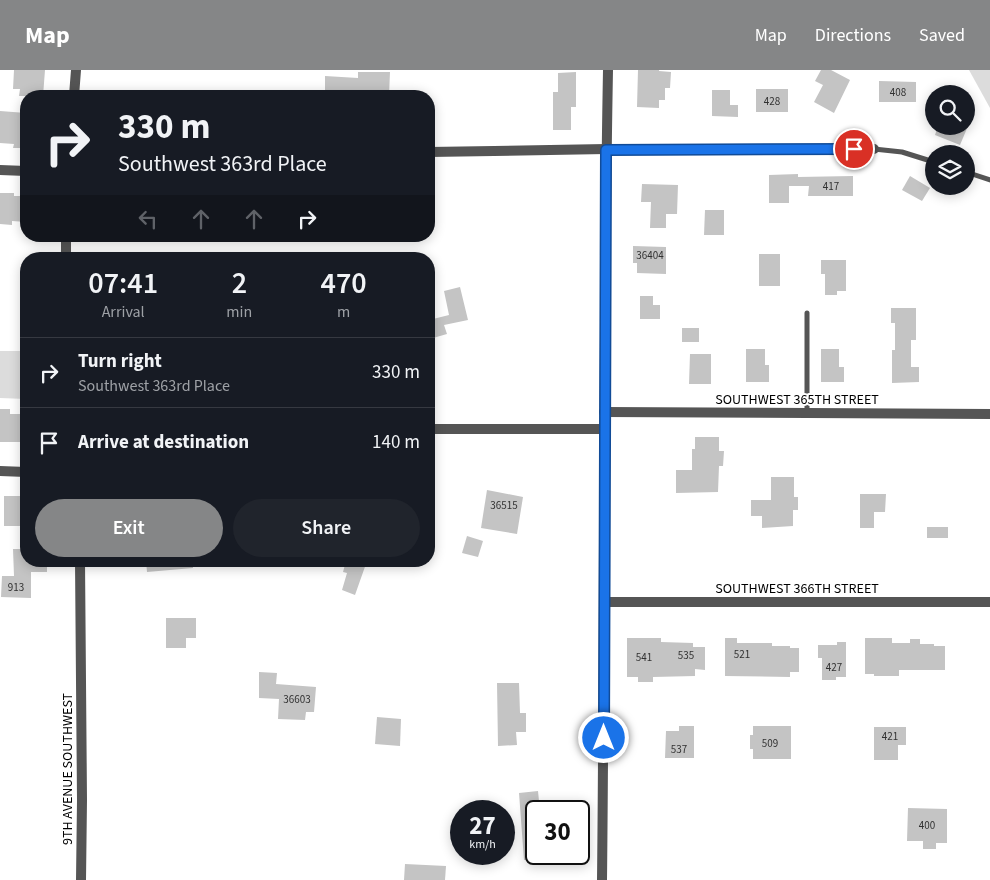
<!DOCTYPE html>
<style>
:root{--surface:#171b24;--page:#20242c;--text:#f1f3f6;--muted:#9ea1a6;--line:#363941;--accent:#858687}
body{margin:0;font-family:"Source Sans 3",sans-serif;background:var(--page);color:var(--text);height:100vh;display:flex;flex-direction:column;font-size:19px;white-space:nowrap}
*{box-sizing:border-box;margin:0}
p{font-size:16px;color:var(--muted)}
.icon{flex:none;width:28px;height:28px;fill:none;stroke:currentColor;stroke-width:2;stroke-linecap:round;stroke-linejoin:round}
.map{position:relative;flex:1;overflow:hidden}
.drawer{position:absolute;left:20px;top:182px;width:415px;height:315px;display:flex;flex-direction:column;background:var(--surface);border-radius:20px;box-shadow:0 2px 12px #0003}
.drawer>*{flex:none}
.hud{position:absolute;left:20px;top:20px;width:415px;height:152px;border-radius:20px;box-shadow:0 2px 12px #0003;background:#171b24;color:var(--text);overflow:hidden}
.fabs{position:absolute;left:925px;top:15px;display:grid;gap:10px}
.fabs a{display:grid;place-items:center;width:50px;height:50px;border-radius:50%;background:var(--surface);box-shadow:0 2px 12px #0003;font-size:25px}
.speed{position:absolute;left:450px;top:730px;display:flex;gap:10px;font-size:25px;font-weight:700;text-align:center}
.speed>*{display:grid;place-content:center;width:65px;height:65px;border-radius:50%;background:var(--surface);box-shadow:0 2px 12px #0003;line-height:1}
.speed small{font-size:12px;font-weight:400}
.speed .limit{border:2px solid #111;border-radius:8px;background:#fff;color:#111}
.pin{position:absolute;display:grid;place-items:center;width:42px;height:42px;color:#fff;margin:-21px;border:2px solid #fff;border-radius:50%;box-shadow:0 1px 5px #0007}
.me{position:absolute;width:55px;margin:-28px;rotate:0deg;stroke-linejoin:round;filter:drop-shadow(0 0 4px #0008)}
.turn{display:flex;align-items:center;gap:18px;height:105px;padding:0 15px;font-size:22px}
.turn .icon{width:65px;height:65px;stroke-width:2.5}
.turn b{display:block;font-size:35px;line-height:42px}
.lanes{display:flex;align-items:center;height:48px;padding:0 15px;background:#0003;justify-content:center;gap:25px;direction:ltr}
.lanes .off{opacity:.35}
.eta{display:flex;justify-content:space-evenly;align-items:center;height:85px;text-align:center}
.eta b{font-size:30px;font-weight:600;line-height:35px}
.action{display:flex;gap:10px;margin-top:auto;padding:10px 15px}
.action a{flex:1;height:58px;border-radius:30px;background:var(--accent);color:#fff;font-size:20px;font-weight:600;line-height:58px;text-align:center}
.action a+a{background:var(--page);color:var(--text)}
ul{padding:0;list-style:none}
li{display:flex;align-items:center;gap:15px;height:70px;padding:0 15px;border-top:1px solid var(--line)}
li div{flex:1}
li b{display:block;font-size:19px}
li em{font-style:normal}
header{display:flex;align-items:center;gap:30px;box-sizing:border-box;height:70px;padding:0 25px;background:var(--accent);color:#fff}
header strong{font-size:24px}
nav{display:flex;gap:28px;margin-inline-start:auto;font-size:18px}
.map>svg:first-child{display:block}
.green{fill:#dcdcdc}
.building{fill:#c4c4c4}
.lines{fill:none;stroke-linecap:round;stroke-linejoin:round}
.service{stroke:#555;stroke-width:5}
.minor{stroke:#555;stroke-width:10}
.route-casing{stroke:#114b97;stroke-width:12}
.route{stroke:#1a73e8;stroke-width:9}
.labels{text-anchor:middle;stroke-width:4;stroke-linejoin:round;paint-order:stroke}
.number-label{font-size:11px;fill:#313131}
.street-label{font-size:14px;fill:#000;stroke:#fff}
</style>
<header>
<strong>Map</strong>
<nav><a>Map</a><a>Directions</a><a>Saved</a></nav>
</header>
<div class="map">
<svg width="990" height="810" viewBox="0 0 990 810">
<rect width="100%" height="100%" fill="#fff"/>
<!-- green -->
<g class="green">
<path d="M969 0H990V38Z"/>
<path d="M0 281H26V329L0 328Z"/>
</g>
<!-- building -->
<g class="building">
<path d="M14 0H45L43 26H19L20 19H13Z"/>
<path d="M638 0H659V1L671 2 670 18H665V30H659V38L637 37Z"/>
<path d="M821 0H831L850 10 834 43 814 32 823 15 815 11Z"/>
<path d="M358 2H390L389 26H325V6L358 8Z"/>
<path d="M576 2V37H571V60H553V22H558V3Z"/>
<path d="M879 11 916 12V32H879Z"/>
<rect x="756" y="19" width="32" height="23"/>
<path d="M712 20H730V35H738V47L712 46Z"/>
<path d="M0 41 26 43V78H13L14 74 0 73Z"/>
<path d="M938 56H968L960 75 935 65Z"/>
<path d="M798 104V107L853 106V126H808L809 116H789V133H769V105Z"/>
<path d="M910 106 930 118 922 131 902 120Z"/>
<path d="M642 114 678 115 677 144H666V158H650L651 132H641Z"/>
<path d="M0 123H14V126H26V152L12 151V155L0 154Z"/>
<path d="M705 140H724V165H704Z"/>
<path d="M633 176 666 177V204L637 203V193H633Z"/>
<rect x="759" y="184" width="21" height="32"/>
<path d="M821 190H846V221H837V225H825V204H821Z"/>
<path d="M460 217 468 250 444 255 447 264 433 268 430 258 429 259V250L449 245 444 221Z"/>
<path d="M640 226H653V235H660V249H640Z"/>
<path d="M891 238H916V270H911V297H919V312L892 313V280H895V253H891Z"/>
<rect x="682" y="258" width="17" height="14"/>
<path d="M746 279H765V295H769V312H746Z"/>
<path d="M821 279H839V297H844V312H821Z"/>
<path d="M690 284H711V314H689Z"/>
<path d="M0 339H10V344H26V372H0Z"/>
<path d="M695 367H719V381H724L723 396H719L718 422 676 423V400H692V379H695Z"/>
<path d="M771 407H794V427H798V440H793V456L762 458V446H751V430H771Z"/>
<path d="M487 420 523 427 517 464 481 458Z"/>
<path d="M860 424H886L885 442H874V458H860Z"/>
<rect x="4" y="426" width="22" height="30"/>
<rect x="927" y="457" width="21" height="11"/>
<path d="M467 466 483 471 478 487 462 483Z"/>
<path d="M13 479H26V491H47V502H31V528L1 527 2 506H14Z"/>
<path d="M146 491H192L193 498 147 502Z"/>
<path d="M346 491H367L355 525 342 520 347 503 343 502Z"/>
<path d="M166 548H196V568H186V578H166Z"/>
<path d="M627 568H661V572L693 573V577H705V600L695 599V606L653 607V612H638V607H627Z"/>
<path d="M725 568H737V573H772V576H790V578H799V602H790V607L725 606Z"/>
<path d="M865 568H892V573H910V569H920V574H934V576H945V600H899V606H874V604H865Z"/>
<path d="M837 572H846V607H836V610H822V588H818V575H837Z"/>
<path d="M259 602 277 603 276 614 316 617 314 642H306L305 650 278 649 279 629 259 628Z"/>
<path d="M497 613H519L520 643H526V662H516L517 675 498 676Z"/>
<path d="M377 647 401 649 400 676 375 674Z"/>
<path d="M679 656H694V688H665L666 661H679Z"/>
<path d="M753 656H791V689H753V679H750V665H753Z"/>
<path d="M874 657H906V675H898V690H874Z"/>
<path d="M538 721 540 741H536V788L524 790 519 723Z"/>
<path d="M908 738 947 739V773H936V779H923V771H907Z"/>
<path d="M405 794 446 796 445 810H404Z"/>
</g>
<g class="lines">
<!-- service -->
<g class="service">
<path d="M874 79 902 82 934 92"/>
<path d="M966 102 990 110"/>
<path d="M807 343V243"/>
</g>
<!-- minor -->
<g class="minor">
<path d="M74 26 76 0"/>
<path d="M429 82 606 79H874"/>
<path d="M0 100 26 101"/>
<path d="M66 189V166"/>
<path d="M604 342 990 344"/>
<path d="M429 359H604"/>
<path d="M0 401 26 402"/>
<path d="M80 491 82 730 81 810"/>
<path d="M605 532H990"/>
<path d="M602 810C605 540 603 270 608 0"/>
</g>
</g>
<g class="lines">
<!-- route casing -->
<g class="route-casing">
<path id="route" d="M604 668 606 80 854 79"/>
</g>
<!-- route -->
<use href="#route" class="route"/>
</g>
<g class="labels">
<!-- number labels -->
<g class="number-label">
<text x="898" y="26">408</text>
<text x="772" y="35">428</text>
<text x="831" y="120">417</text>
<text x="650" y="189">36404</text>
<text x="504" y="439">36515</text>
<text x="16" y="521">913</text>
<text x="742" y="588">521</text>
<text x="686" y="589">535</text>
<text x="644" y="591">541</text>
<text x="834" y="601">427</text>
<text x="297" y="633">36603</text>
<text x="890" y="670">421</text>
<text x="770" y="677">509</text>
<text x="679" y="683">537</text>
<text x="927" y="759">400</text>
</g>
<!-- street labels -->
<g class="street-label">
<text x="797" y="334">SOUTHWEST 365TH STREET</text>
<text x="797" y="523">SOUTHWEST 366TH STREET</text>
<text transform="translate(67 699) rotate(-90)" y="5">9TH AVENUE SOUTHWEST</text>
</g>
</g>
</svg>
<div class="fabs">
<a><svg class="icon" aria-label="search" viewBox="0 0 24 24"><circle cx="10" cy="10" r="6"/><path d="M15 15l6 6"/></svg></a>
<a><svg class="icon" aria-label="layers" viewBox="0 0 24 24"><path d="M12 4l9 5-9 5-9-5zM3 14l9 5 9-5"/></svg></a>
</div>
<div class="speed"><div>27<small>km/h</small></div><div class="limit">30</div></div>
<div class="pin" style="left:854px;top:79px;background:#d93025"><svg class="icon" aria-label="arrive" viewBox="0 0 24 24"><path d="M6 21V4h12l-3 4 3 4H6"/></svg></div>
<svg class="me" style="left:604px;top:668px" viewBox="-20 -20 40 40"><circle r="17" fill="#1a73e8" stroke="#fff" stroke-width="3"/><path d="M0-11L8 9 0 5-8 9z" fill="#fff"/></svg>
<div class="hud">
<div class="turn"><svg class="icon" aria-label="right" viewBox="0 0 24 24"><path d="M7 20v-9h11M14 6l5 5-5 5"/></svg><div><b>330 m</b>Southwest 363rd Place</div></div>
<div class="lanes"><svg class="icon off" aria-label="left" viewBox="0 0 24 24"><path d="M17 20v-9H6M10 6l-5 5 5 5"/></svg><svg class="icon off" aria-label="ahead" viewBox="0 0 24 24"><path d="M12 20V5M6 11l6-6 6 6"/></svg><svg class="icon off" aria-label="ahead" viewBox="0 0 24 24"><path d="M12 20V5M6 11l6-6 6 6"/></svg><svg class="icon" aria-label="right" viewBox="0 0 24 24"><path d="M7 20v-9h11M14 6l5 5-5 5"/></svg></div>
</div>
<section class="drawer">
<div class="eta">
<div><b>07:41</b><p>Arrival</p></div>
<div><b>2</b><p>min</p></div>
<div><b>470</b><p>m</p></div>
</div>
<ul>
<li><svg class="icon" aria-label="right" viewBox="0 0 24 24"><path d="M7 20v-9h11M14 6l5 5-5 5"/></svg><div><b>Turn right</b><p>Southwest 363rd Place</p></div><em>330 m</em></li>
<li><svg class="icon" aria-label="arrive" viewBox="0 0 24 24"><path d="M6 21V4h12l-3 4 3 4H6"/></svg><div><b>Arrive at destination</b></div><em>140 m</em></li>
</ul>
<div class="action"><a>Exit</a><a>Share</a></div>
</section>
</div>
